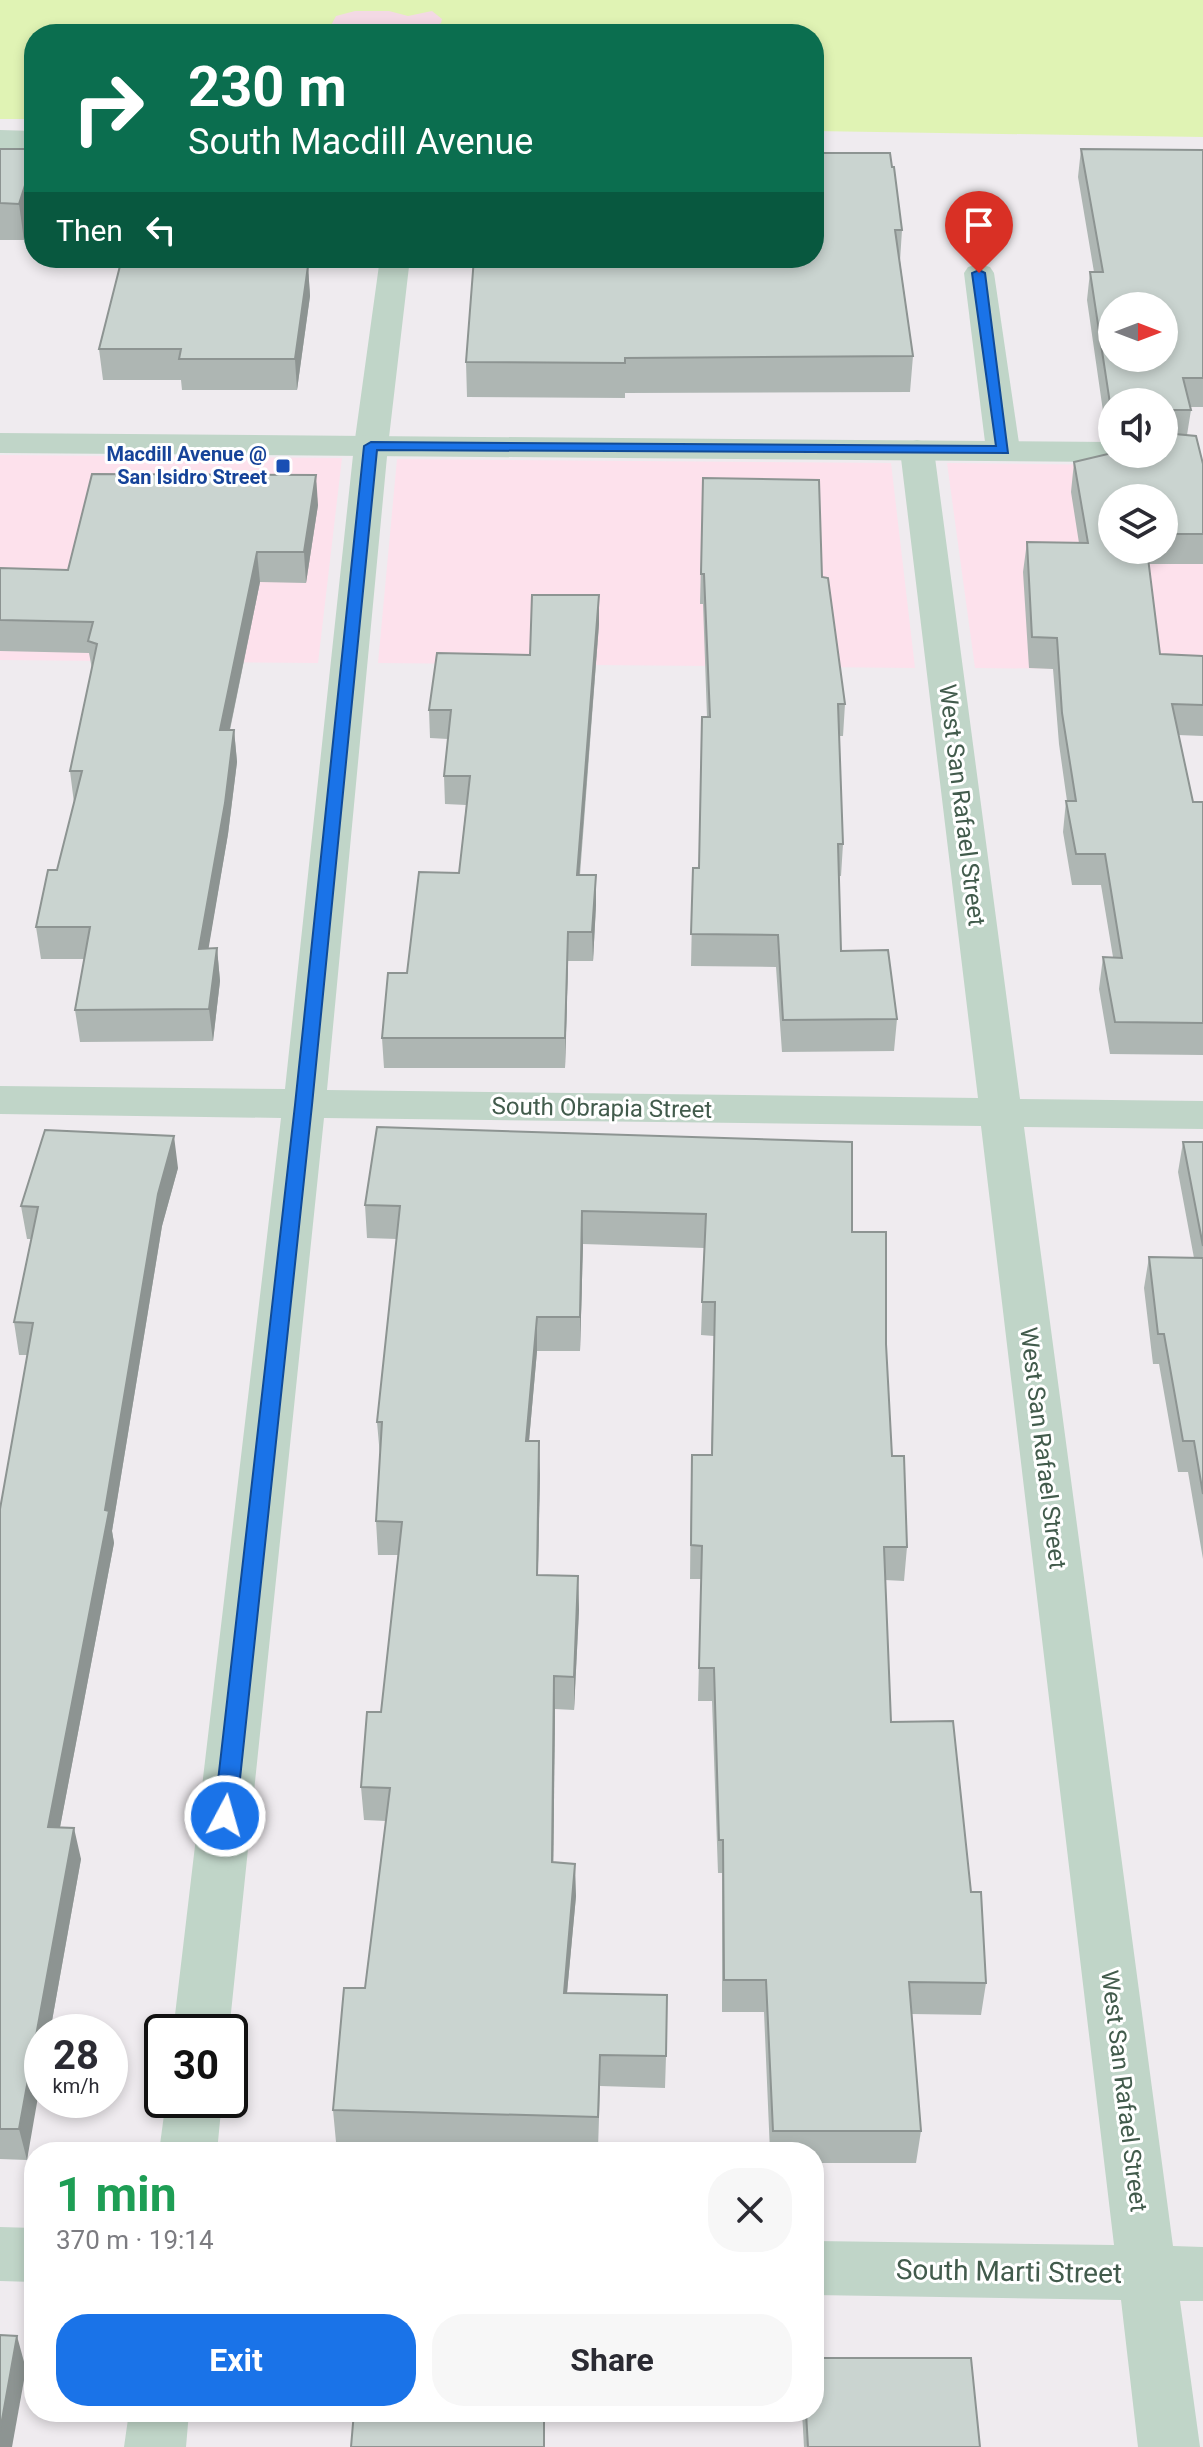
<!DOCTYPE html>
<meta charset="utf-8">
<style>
:root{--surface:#fff;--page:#f7f7f7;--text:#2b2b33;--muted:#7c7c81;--accent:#1a73e8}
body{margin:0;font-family:Roboto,sans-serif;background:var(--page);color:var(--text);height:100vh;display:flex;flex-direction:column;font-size:30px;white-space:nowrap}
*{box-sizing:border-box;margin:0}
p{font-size:26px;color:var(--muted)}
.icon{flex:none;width:44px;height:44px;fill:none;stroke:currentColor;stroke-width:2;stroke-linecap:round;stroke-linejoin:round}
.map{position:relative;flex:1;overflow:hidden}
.details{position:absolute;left:24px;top:2142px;width:800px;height:280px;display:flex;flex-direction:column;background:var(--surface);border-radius:32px;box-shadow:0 4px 12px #0003}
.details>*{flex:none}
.banner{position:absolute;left:24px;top:24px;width:800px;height:244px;border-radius:32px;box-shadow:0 4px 12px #0003;background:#0b6e4f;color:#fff;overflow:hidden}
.needle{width:52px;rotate:90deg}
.controls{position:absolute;left:1098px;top:292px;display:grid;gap:16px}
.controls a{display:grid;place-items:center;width:80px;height:80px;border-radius:50%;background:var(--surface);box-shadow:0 4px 12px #0003;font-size:40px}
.speed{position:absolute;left:24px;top:2014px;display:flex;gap:16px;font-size:40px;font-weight:700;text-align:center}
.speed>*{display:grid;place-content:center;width:104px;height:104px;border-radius:50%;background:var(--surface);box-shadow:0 4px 12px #0003;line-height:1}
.speed small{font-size:20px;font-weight:400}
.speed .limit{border:4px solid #111;border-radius:12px;background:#fff;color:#111}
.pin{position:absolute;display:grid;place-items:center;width:68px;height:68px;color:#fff;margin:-82px -34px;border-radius:50% 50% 50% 0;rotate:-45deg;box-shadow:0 0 8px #0007}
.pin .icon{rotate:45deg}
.me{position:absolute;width:88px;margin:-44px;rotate:6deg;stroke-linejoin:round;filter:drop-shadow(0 0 6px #0008)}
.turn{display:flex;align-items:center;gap:28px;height:168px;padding:0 32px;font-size:36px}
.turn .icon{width:104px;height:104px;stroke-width:2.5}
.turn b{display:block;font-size:56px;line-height:68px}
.then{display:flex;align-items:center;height:76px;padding:0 32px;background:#0003;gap:16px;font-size:30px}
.round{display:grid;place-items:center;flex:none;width:84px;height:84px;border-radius:32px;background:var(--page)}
.overview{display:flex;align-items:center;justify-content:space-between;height:136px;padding:0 32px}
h1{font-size:48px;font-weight:700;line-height:60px;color:#1e9e55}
.button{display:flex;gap:16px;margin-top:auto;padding:16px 32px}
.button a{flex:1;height:92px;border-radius:32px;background:var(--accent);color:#fff;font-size:32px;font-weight:700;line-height:92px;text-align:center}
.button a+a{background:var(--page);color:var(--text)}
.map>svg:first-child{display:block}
.commercial{fill:#fde1ec;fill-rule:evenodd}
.green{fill:#e0f3b4}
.sand{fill:#f3d9e4}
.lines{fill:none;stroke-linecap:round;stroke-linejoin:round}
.minor{fill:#c0d5c8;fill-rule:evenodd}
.tertiary{fill:#c0d5c8;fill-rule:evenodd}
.wall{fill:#aeb6b3;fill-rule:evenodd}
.shaded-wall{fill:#8d9492}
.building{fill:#cad4d0;stroke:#8d9492;stroke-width:2;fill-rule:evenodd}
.route{fill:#1a73e8;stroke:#114b97;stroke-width:2}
.transit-dot{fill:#1a4fb4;stroke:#fff;stroke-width:3}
.labels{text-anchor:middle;stroke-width:6;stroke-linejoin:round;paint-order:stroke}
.far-transit-label{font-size:20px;font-weight:bold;fill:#164399;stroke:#fff;text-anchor:end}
.street-label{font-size:24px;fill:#425b4c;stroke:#fff}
.near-street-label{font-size:28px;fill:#425b4c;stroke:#fff}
</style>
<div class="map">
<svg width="1203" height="2447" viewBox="0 0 1203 2447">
<rect width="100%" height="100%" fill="#efebef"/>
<!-- commercial -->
<g class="commercial">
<path d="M0 455 342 458 318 663 0 660Z"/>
<path d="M397 459 891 463 915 668 378 663Z"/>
<path d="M947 463 1203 466V670L975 668ZM1112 498H1164V550H1112Z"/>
</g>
<!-- green -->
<path class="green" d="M0 0H1203V137L814 131V34H34V119H0Z"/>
<!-- sand -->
<path class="sand" d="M355 11H389L408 16 432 11 442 19 441 23C412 40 367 34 334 34L328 31 336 16Z"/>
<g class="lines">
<!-- minor -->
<g class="minor">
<path d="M0 130 34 131V149L0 148Z"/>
<path d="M380 258H410L388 446 327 1090 978 1098 900 450 905 443 917 440 929 443 934 450 1020 1099 1203 1101V1129L1024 1127 1173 2246 1203 2247V2301H1180L1200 2447H1138L1121 2300 814 2295V2241L1114 2245 981 1126 324 1118 229 2032H173L281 1118 0 1114V1086L285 1089 354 446Z"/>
<path d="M979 264 990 267 994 273 1020 450 1015 457 1003 460 991 457 986 450 964 273 968 267Z"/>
<path d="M166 2100H222L217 2152H159Z"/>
<path d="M0 2227 34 2228V2282L0 2281Z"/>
<path d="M129 2412H189L186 2447H124Z"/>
</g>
<!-- tertiary -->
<path class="tertiary" d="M0 433 1112 442V454H1127L1124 459 1112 462 0 453Z"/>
</g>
<!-- wall -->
<g class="wall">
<path d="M0 149H34L24 240H0Z"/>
<path d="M1081 149 1203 150V407H1190L1191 410 1187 435 1203 464V564H1148L1160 654 1203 656V736L1178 735 1193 802H1203V1055L1110 1054 1099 989 1103 957H1113L1101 885H1072L1063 832 1066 801H1067L1059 744 1053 669 1029 668 1023 572 1027 542 1079 543 1071 492 1074 462 1164 454 1112 402V440L1107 439 1087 300 1090 272H1094L1078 177ZM1164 498V550H1112Z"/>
<path d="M814 153 902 230 900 261 913 356 910 392 625 393V398L467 397 466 362Z"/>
<path d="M122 258H268L267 265 308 266 310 296 297 390H182L181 380H103L99 349Z"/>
<path d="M703 478 822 577 845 704 843 736H839L843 844 841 876H838L841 951 897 1019 894 1051 782 1052 776 967 691 966 693 868H699L707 717 703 604H700Z"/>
<path d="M318 505 306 583 260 582 230 730H234L237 762 228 834 208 949 217 948 220 981 213 1041 80 1042 75 1010 84 959H41L36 927 57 870 74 803 70 771 92 669 89 653 0 651V568L68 570Z"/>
<path d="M599 624 580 875H596V905L593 961H568L565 1068H384L382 1038 407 973 459 873 466 805 445 804 444 776 448 739 430 738 429 710 530 655Z"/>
<path d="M377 1127 852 1232 886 1344 892 1456 907 1547 904 1581 885 1580 891 1722 971 1892 986 1983 981 2015 911 2014 921 2131 916 2163H814V2152H770L764 2012H722V1873H718L712 1701H698L701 1579H690L691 1489 711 1455 714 1336 701 1335 704 1248 583 1244 580 1351H537L529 1441 540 1475 538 1575 578 1576 579 1610 574 1710 555 1709 553 1862 576 1896 567 1993 666 2056 665 2088 600 2086 598 2149 336 2142 333 2110 365 1988 386 1821 364 1820 361 1787 381 1712 398 1555H378L376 1521 380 1456 377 1422 397 1239 367 1238 365 1205Z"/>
<path d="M1183 1142H1203V1559L1188 1472H1178L1159 1364H1153L1144 1288 1149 1257 1194 1258 1178 1172Z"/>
<path d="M178 1168 162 1226 112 1531 114 1543 60 1827 81 1859 50 2032H42L27 2160 0 2159V1509L28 1355H19L14 1322 31 1239H27L21 1206Z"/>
<path d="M802 2412H814L980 2447H804Z"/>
</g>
<!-- shaded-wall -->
<g class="shaded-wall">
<path d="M34 157V209L24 240 19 204Z"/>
<path d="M260 258H268L261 296 259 265Z"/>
<path d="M308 266 310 296 297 390 295 359Z"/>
<path d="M1168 410 1164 439V422Z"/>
<path d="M316 475 318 505 306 583 304 552Z"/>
<path d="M257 552 260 582 223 762 220 730Z"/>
<path d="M599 595V624L577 904V875Z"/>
<path d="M234 730 237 762 228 834 203 981 199 949Z"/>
<path d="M596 875V905L593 961 592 932Z"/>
<path d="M568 932V961L565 1068V1038Z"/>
<path d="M217 948 220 981 213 1041 209 1009Z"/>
<path d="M174 1136 178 1168 162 1226 112 1531 114 1543 54 1859 48 1827 158 1194Z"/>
<path d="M582 1211 583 1244 580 1351V1317Z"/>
<path d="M537 1317V1351L526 1474V1441Z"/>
<path d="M539 1441 540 1475 537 1609V1575Z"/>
<path d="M578 1576 579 1610 574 1710V1677Z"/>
<path d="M554 1676 555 1709 553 1895 552 1862Z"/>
<path d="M74 1828 81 1859 50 2032H42V2074L27 2160 19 2129Z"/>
<path d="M575 1864 576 1896 564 2025V1993Z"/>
<path d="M17 2336 26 2369 12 2447H0V2431Z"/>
</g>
<!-- building -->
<g class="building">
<path d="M0 149H34V157L19 204 0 203Z"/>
<path d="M1081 149 1203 150V378H1183L1191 410H1168L1165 422H1164V402H1112V410H1111L1090 272H1103ZM1112 306H1164V358H1112Z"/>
<path d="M814 153H890L892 167H894L902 230H895L913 356 625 358V363L466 362 474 258H814Z"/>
<path d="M122 258H260L259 265 308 266 295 359H179L181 349H99Z"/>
<path d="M1164 433 1196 436 1203 464V534H1164V498H1112V550H1147L1160 654 1203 656V705L1172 704 1193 802H1203V1023L1115 1022 1103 957 1122 958 1105 854H1076L1066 801H1076L1062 713 1057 638 1032 637 1027 542 1088 543 1074 462 1112 453 1164 454Z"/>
<path d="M92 474 316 475 304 552H257L220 730H234L225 803 199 949 217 948 209 1009 75 1010 90 927H36L48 870H57L82 771H70L97 644 88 641 93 622 0 620V568L68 570Z"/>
<path d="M703 478 819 480 822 577 828 578 845 704H838L843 844H838L841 951 888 950 897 1019 783 1020 778 935 691 934 693 868H699L702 717H710L704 574H701Z"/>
<path d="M532 595H599L577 875H596L592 932H568L565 1038H382L388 973H407L419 872 459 873 470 776H444L451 710H429L437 653 530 655Z"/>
<path d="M377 1127 852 1142V1232H886V1344L892 1456H904L907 1547H884L891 1722 953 1721 971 1892H981L986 1983 909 1982 921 2131H773L766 1980H724L723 1840H719L714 1668H699L702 1546 691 1545 692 1455H712L715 1302H702L706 1214 582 1211 580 1317H537L526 1441H539L537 1575 578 1576 574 1677 554 1676 552 1862 575 1864 564 1993 667 1995 666 2056 600 2055 598 2117 333 2110 344 1988H365L390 1788 361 1787 367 1712H381L402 1522 376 1521 382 1422H377L400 1206 365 1205Z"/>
<path d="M45 1130 174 1136 158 1194 105 1510 109 1511 48 1827 74 1828 19 2129H0V1509L33 1323 14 1322 38 1207 21 1206Z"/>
<path d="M1183 1142H1203V1246Z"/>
<path d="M1149 1257 1203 1258V1494L1194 1441H1183L1164 1334H1158Z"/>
<path d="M0 2335 17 2336 0 2431Z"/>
<path d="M814 2358H971L980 2447H808L806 2412H814Z"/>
<path d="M354 2412H544V2447H351Z"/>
</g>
<!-- route -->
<path class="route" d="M979 270 985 273 1008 453 377 450 312 1105 236 1816 233 1822 225 1825 217 1822 214 1816 295 1105 364 446 371 442 996 446 972 273Z"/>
<!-- markers -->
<rect class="transit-dot" x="275" y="458" width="16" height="16" rx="4"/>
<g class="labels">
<!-- far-transit labels -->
<g class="far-transit-label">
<text x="267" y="461">Macdill Avenue @<tspan x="267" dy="23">San Isidro Street</tspan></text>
</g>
<!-- street labels -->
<g class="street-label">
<text transform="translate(962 805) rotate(83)" y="8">West San Rafael Street</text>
<text transform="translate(602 1108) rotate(1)" y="8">South Obrapia Street</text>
<text transform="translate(1043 1448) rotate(83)" y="8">West San Rafael Street</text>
<text transform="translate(1124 2091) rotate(83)" y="8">West San Rafael Street</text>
</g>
<!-- near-street labels -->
<g class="near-street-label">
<text transform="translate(1009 2271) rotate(1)" y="10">South Marti Street</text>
</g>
</g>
</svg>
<div class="controls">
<a><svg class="needle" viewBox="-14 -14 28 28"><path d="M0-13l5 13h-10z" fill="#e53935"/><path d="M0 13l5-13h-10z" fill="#7c7c81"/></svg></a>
<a><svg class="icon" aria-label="sound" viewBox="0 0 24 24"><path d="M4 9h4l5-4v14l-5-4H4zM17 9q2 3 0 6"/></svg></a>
<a><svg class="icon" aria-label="layers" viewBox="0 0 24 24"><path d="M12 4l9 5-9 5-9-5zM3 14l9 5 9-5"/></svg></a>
</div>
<div class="speed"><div>28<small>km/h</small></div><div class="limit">30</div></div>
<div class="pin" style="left:979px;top:273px;background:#d93025"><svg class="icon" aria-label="arrive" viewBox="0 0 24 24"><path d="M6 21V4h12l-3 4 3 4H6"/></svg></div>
<svg class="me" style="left:225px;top:1816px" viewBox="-20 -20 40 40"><circle r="17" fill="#1a73e8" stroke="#fff" stroke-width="3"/><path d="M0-11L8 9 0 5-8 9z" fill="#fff"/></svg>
<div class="banner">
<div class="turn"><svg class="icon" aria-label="right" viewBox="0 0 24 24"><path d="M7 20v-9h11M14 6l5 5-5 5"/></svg><div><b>230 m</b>South Macdill Avenue</div></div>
<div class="then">Then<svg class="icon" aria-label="left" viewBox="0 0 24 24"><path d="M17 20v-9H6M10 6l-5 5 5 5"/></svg></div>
</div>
<section class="details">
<div class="overview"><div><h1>1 min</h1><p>370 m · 19:14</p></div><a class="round"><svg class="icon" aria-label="close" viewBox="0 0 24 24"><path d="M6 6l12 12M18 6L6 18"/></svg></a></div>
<div class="button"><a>Exit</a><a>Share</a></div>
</section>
</div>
